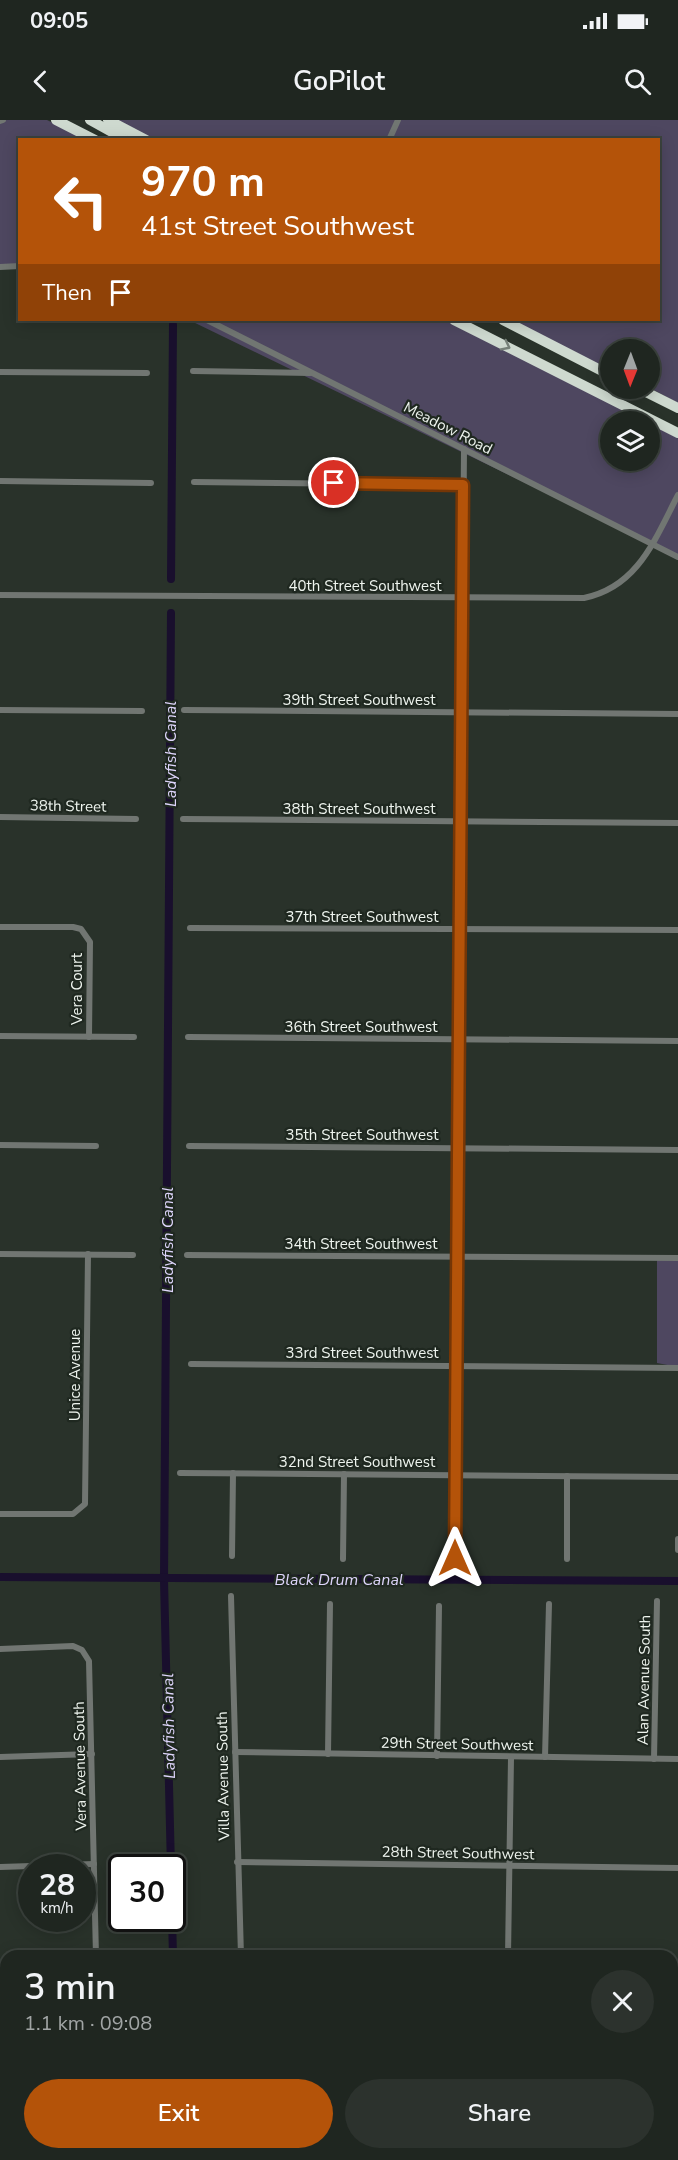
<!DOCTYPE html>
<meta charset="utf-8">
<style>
:root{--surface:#1f2620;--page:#2c322d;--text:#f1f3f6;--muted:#a1a5a5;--line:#3c433e;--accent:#b45309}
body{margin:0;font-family:"Nunito Sans",sans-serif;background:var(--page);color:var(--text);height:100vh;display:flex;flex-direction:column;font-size:22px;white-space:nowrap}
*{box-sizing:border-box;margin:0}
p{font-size:20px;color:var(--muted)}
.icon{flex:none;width:33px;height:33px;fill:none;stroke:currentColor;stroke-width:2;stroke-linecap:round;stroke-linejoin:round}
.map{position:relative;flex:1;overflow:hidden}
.panel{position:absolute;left:0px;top:1830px;width:678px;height:210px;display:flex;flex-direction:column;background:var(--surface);border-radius:18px 18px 0 0;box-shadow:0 3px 15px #0003,0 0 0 2px var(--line)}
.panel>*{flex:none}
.hud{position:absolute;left:18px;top:18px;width:642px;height:183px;border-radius:0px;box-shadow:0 3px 15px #0003,0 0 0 2px var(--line);background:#b45309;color:#fff;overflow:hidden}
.needle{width:39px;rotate:181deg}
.controls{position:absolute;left:600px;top:219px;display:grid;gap:12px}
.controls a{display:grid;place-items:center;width:60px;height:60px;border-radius:50%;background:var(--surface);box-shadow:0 3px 15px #0003,0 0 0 2px var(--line);font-size:30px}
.speed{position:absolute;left:18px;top:1734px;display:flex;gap:12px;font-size:30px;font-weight:700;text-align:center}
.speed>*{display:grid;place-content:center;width:78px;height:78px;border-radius:50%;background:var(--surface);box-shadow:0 3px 15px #0003,0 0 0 2px var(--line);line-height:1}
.speed small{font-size:15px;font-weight:400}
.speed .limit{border:3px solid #111;border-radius:9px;background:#fff;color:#111}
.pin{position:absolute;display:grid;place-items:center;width:51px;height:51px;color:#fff;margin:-26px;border:3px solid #fff;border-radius:50%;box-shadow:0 2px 6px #0007}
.me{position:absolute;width:66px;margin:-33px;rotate:0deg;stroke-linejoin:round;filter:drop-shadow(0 0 4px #0008)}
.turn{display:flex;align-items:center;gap:21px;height:126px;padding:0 24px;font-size:27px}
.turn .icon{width:78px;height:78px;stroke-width:2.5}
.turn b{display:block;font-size:42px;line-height:51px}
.then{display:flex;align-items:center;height:57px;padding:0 24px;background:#0003;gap:12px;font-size:22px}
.round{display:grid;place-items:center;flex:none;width:63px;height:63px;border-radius:32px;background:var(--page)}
.summary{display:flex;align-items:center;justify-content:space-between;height:102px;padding:0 24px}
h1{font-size:36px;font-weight:600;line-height:45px}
.action{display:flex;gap:12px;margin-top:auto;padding:12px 24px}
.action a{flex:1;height:69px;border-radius:36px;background:var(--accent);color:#fff;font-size:24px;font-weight:600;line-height:69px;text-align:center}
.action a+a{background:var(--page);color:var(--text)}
.status{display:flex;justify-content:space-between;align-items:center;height:42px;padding:0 30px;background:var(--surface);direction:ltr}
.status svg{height:16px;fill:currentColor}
header{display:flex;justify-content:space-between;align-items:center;height:78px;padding:0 24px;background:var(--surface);font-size:27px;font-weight:600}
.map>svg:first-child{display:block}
.green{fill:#4e4760}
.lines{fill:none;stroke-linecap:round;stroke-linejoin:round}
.canal{stroke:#190f2d;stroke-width:8}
.street{stroke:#717672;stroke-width:6}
.highway{stroke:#ced9cf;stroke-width:10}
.oneway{stroke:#768078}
.route-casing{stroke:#753606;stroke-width:15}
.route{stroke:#b45309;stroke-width:10}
.labels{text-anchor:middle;stroke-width:4.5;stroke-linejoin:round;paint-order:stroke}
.street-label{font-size:15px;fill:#eff5ef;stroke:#1f2820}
.water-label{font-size:16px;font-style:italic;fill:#ded5fb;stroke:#1f2820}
</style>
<div class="status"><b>09:05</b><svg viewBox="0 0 49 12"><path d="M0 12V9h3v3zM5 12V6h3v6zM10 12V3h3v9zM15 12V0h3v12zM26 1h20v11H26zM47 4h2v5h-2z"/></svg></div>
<header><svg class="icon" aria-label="back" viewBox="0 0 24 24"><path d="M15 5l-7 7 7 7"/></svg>GoPilot<svg class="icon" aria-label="search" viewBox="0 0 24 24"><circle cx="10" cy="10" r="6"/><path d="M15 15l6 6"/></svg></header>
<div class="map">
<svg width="678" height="2040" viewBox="0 0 678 2040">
<rect width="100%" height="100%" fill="#29322a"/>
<!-- green -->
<g class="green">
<path d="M0 0H47L86 19 20 20 19 147H0Z"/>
<path d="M117 0H678V283L650 268V230H610V250L512 200H658V20H155Z"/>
<path d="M189 200H444L646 301 610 302V340H650V303L678 318V437Z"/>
<path d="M657 1137 678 1139V1247L657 1243Z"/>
<path d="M0 1860 4 1874 2 1891 6 1919V2008L0 2010Z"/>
</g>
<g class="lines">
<!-- canal -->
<g class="canal">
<path d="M171 459 173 205"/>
<path d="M171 493 164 1460 171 1748"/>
<path d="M0 1457 678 1461"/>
<path d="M172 1798 173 1836"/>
<path d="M178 2034V2040"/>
</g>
<!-- street -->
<g class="street">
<path d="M0 1 3 0"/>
<path d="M389 20 398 0"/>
<path d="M0 147 20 146"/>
<path d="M207 200 678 437"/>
<path d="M193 251 310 253"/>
<path d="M0 252 147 253"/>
<path d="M0 361 151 363"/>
<path d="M194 362 463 365"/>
<path d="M0 475 584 478C638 467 655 419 678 375"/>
<path d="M0 590 142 591"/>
<path d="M184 590 678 594"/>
<path d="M0 697 136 699"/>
<path d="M183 699 678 703"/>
<path d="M0 807H73L81 809 90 822 89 917"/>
<path d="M190 808 678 810"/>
<path d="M0 916 134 917"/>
<path d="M188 917 678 921"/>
<path d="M0 1025 96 1026"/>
<path d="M189 1026 678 1030"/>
<path d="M0 1134 133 1135"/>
<path d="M187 1135 678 1138"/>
<path d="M191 1244 678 1248"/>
<path d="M180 1353 678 1357"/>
<path d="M567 1356V1439"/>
<path d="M0 1394H73L85 1384 88 1134"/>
<path d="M678 1419V1430"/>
<path d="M232 1436 233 1353"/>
<path d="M455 1438 464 329"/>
<path d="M343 1439 344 1354"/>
<path d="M231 1476 241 1836"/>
<path d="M0 1529 73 1526 82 1530 89 1541 96 1836"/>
<path d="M235 1632 678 1639"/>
<path d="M328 1634 330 1484"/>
<path d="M437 1636 439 1486"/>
<path d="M0 1637 92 1634"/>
<path d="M545 1637 549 1484"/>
<path d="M654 1639 657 1481"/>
<path d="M237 1742 678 1748"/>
<path d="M0 1747 94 1744"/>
<path d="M508 1836 511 1638"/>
<path d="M0 1856 6 1855"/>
<path d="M672 1857H678"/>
<path d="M0 1964H6"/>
<path d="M672 1966H678"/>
<path d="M101 2034V2040"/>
<path d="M505 2040V2034"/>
</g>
<!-- highway -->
<g class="highway">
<path d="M56 0 95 20"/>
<path d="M90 0 126 20"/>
<path d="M108 0 146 20"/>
<path d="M454 200 678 313"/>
<path d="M503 200 610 255"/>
<path d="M638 268 678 288"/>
</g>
</g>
<!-- one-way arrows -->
<defs><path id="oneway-chevron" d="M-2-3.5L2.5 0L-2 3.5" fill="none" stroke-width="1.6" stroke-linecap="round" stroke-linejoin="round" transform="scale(1.5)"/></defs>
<use class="oneway" href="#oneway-chevron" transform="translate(506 226) rotate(27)"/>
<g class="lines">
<!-- route casing -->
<g class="route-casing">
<path id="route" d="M334 363 463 365 455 1438"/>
</g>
<!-- route -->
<use href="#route" class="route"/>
</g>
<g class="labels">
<!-- street labels -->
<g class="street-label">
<text transform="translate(448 308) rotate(27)" y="5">Meadow Road</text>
<text x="365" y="471">40th Street Southwest</text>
<text x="359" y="585">39th Street Southwest</text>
<text transform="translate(68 686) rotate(1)" y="5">38th Street</text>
<text x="359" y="694">38th Street Southwest</text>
<text x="362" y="802">37th Street Southwest</text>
<text transform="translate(77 869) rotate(-90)" y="5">Vera Court</text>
<text x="361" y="912">36th Street Southwest</text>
<text x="362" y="1020">35th Street Southwest</text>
<text x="361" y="1129">34th Street Southwest</text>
<text x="362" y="1238">33rd Street Southwest</text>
<text transform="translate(75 1255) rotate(-90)" y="5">Unice Avenue</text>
<text x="357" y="1347">32nd Street Southwest</text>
<text transform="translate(644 1560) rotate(-89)" y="5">Alan Avenue South</text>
<text transform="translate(457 1624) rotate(1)" y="5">29th Street Southwest</text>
<text transform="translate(80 1646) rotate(-91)" y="5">Vera Avenue South</text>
<text transform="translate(223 1656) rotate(-91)" y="5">Villa Avenue South</text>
<text transform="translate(458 1733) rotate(1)" y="5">28th Street Southwest</text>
</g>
<!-- water labels -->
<g class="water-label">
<text transform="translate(170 634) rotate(-90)" y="6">Ladyfish Canal</text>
<text transform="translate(167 1120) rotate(-90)" y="6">Ladyfish Canal</text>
<text x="339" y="1465">Black Drum Canal</text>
<text transform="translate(168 1606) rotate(-91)" y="6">Ladyfish Canal</text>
</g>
</g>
</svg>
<div class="controls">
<a><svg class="needle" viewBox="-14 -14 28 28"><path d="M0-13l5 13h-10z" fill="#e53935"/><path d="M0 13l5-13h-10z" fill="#a1a5a5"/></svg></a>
<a><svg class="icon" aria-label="layers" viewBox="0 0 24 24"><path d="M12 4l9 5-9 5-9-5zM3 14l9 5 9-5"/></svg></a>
</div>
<div class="speed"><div>28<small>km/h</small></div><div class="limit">30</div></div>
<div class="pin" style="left:334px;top:363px;background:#d93025"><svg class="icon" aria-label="arrive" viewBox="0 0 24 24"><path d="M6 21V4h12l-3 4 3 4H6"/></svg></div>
<svg class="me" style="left:455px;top:1438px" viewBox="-20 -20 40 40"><path d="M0-17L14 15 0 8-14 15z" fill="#b45309" stroke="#fff" stroke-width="4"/></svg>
<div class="hud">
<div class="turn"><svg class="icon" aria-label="left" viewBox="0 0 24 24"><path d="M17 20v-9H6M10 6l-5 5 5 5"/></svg><div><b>970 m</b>41st Street Southwest</div></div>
<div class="then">Then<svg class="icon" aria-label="arrive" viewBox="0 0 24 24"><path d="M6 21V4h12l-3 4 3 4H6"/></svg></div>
</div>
<section class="panel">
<div class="summary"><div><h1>3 min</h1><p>1.1 km · 09:08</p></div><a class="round"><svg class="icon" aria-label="close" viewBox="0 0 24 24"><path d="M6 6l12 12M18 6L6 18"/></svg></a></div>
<div class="action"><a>Exit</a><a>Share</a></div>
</section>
</div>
